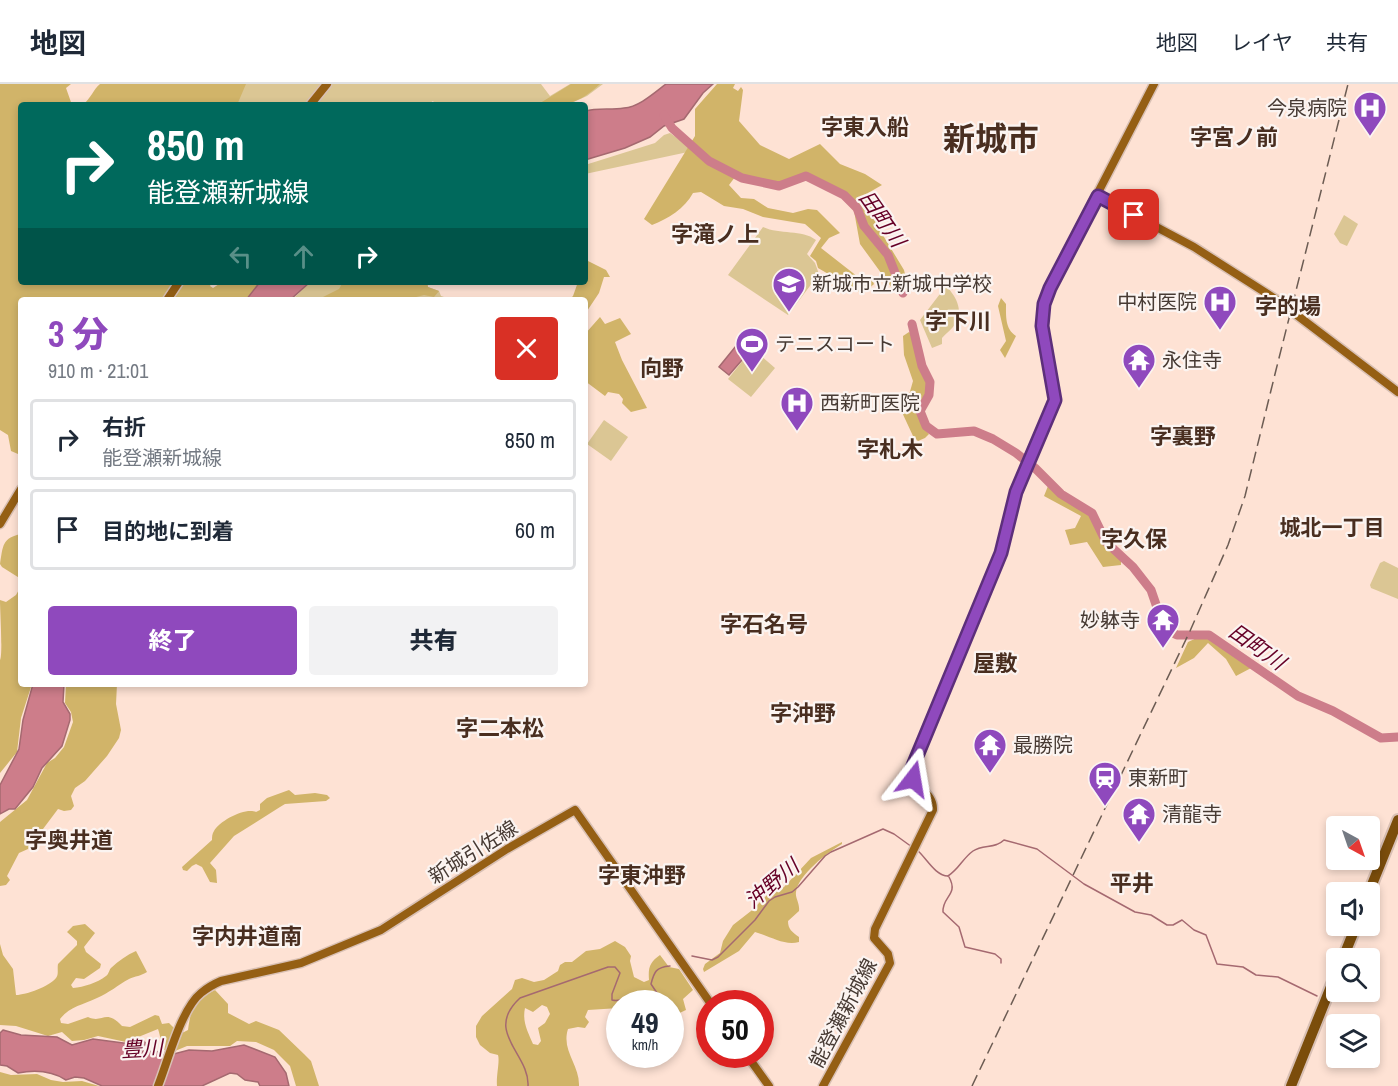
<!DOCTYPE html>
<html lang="ja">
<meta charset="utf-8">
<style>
:root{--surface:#fff;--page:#f2f2f3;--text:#1f2937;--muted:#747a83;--line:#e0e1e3;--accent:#8f49bd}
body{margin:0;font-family:"Archivo Narrow","Noto Sans JP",sans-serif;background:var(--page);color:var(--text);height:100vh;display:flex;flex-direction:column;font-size:22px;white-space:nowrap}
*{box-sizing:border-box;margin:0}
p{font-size:20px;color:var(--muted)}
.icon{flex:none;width:33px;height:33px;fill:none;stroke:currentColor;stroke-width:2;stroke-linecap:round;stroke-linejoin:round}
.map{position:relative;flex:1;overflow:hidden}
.side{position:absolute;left:18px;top:213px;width:570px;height:390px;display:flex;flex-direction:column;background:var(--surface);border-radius:6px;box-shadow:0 3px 9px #0003}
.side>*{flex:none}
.banner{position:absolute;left:18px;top:18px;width:570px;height:183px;border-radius:6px;box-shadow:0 3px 9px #0003;background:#00695c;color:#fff;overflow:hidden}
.needle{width:39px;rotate:140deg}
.tools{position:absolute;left:1326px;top:732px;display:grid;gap:12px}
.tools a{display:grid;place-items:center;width:54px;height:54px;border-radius:6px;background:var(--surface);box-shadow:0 3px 9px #0003;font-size:30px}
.speed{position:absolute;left:606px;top:906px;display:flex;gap:12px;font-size:30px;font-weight:700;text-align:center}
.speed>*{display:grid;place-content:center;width:78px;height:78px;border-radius:50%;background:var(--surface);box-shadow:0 3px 9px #0003;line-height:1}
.speed small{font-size:15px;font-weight:400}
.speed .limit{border:9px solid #d22;background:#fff;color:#111}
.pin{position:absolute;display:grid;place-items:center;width:51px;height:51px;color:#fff;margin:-26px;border-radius:12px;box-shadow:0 3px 9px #0006}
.me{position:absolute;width:66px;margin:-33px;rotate:14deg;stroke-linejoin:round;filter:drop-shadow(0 0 4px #0008)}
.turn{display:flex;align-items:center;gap:21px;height:126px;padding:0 30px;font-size:27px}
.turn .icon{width:78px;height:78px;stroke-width:2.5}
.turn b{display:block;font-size:42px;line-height:51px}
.lanes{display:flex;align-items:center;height:57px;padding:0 30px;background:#0003;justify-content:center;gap:30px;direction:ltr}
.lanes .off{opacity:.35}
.round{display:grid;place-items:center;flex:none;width:63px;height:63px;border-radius:6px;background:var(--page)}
.head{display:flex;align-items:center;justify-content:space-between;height:102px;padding:0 30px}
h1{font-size:36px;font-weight:800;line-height:45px;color:var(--accent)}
.cta{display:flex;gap:12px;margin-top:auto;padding:12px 30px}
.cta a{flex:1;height:69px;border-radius:6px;background:var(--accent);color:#fff;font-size:24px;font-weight:800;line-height:69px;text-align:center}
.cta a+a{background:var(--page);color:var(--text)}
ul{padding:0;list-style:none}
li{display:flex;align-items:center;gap:18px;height:81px;margin:0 12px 9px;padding:0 18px;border:3px solid var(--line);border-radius:6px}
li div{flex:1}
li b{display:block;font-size:22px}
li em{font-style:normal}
header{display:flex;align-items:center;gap:36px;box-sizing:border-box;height:84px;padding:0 30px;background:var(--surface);border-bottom:2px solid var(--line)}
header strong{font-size:28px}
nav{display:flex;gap:33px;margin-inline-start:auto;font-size:21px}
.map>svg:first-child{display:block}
.green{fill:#dbc694}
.forest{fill:#d1b469;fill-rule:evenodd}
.water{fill:#cd7d8a;stroke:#a56970;stroke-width:1.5}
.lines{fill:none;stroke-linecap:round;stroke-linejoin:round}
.stream{stroke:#a56970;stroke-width:1.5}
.river{stroke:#cd7d8a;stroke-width:9}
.major-casing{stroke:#d9c0b4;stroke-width:11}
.highway-casing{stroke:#d9c0b4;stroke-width:14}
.major{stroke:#955f14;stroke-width:8}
.highway{stroke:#7b4d0b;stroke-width:10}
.rail{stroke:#6c5c53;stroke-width:1.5;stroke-dasharray:12 6;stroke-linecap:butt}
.route-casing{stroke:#5d2f7b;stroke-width:15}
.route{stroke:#8f49bd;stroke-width:10}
.labels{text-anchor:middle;stroke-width:4.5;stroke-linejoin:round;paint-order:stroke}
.poi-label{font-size:20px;fill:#473a33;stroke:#fbf4f1;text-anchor:start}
.street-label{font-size:20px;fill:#473a33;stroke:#fbf4f1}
.water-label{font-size:21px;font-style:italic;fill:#660026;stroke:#fbf4f1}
.neighbourhood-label{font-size:21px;font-weight:bold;fill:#492e20;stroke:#fbf4f1}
.quarter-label{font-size:22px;font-weight:bold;fill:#492e20;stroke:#fbf4f1}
.town-label{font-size:32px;font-weight:bold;fill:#492e20;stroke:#fbf4f1}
</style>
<header>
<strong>地図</strong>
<nav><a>地図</a><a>レイヤ</a><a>共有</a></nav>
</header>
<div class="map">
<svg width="1398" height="1002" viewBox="0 0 1398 1002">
<rect width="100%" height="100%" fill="#fee2d4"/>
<!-- green -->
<g class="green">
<path d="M245 0H541L550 12 570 0H603L587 12 567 21H436L433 17 427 21H236Z"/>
<path d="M670 49 691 64 688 68 585 90V81L655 59 664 51Z"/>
<path d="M1344 131 1358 140 1347 162 1340 159 1334 150Z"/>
<path d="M763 143C780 151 802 145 816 156L807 170 815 179 819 190 788 231 728 191Z"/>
<path d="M310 198H427L428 203 439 207 441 212 450 215 294 216 293 215Z"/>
<path d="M946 202C957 213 965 229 953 243 950 247 945 250 942 254V260L932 264 920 236Z"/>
<path d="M748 270 755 276 760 271 775 284 751 313 728 295Z"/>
<path d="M604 336 628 353 611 377 587 360Z"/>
<path d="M1384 477 1398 484V515L1371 504 1370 501 1380 479Z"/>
</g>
<!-- forest -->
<g class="forest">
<path d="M0 0H71L66 4 72 21H21V198H212L210 202 213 204 222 198H260L246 216H21V369L18 370 11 367 8 351 0 346Z"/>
<path d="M100 0H246L237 21H83C91 14 93 6 100 0Z"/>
<path d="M571 0H600C577 21 567 21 537 21Z"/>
<path d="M717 0H735L733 4 738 7 741 3 743 6 739 37 760 61 789 75 820 60 840 80 865 90 882 101 868 109 884 153 904 186 909 207 895 208 860 160 854 127 842 113 804 95 780 100 753 99 735 93 729 101 741 114 754 115 768 124 793 129 808 125 817 126 840 149 829 154 821 164 867 200 872 196 874 200 863 210 818 184 816 177 810 172 821 154 805 140 763 133 743 125 724 122 701 108 693 109C685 124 668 135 652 141L644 135 695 52V25Z"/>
<path d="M585 150 588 154 586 176 606 186 610 193H604L599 209 585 230V216H569L573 212 578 198H585Z"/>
<path d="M343 198H352L355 201 359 198H427L428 203 439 207 434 213 424 211 405 216H317L339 205Z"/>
<path d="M1001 214 1006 220C1006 232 1005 245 1016 252L1005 274 1000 266 1006 257 998 222Z"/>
<path d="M600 233 605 240 620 234 631 250 615 258 622 276 647 324 631 328 622 319 623 315 619 310 608 308 605 312 585 297V250Z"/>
<path d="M909 248 913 251 923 285 929 299V308L919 327 924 344 929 350 925 354 918 357 913 352 900 324 901 319 907 318 913 297 904 271 903 252Z"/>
<path d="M1048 402C1053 406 1058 411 1063 415 1072 421 1084 423 1091 433 1105 452 1098 458 1121 475V481L1103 483 1087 458 1070 461 1065 446 1075 444 1081 432 1044 412Z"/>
<path d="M21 450V495L2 483 0 480C3 462 2 454 21 450Z"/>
<path d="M21 502V600H30L31 603 21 634 17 668 0 689V576C3 571 0 526 0 516L6 518 16 511Z"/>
<path d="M1201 552 1211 556 1253 583 1236 592 1226 575 1208 559 1194 574 1176 584 1188 558Z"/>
<path d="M66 600H117L116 620 121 646 119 654 107 672 85 697 75 704 71 712 74 722 71 726 64 727 58 725 28 765 19 769 7 792 10 796 6 801 0 802V738L27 716 47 679 55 674 64 663 73 638 71 628 65 619Z"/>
<path d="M289 706 295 711 315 709 327 711 330 714 326 717 285 720 280 723 234 752 210 779 216 786 217 799 210 798 202 783 196 780 192 782 187 787 183 786 182 783 212 756C212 753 212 750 214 747 220 736 246 723 256 728L260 726V720L267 714Z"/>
<path d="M842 758V760C828 768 798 791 796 808 795 814 800 819 799 827L788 837C788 845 792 848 799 853V858C784 862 770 852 755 848L739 867 704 888 703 885 705 880 720 869 723 857 733 841 751 827 771 807 784 803 811 774Z"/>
<path d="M85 840 95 849 84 863 86 868 101 880 100 884 84 895 76 894 71 901 73 904C84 903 97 899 106 892 109 890 109 886 111 884 118 877 127 871 136 867L147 888C141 892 135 892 129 895 118 901 109 909 97 914 83 921 70 922 60 935L61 939 68 940 88 933C103 940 105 924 122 942L130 943 155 931 159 932 162 940 169 939 174 944 175 948 182 949 188 946C191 924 194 916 215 906L228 920V929L249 940 256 937 279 946 304 970 311 977 319 1002H296L290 982 274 966 256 958 237 957 230 962H187L175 967 164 966C160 959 161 953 158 945L126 958 98 952 84 956 72 957 62 948 48 952 16 942 0 941V860L3 871 13 885 16 911C26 911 50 902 56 894 59 890 57 885 58 880L77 861V857L67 848 73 842Z"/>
<path d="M615 857 625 863 631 872 630 877 634 893 644 898 649 896C648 883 650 878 660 871L669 883 679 885 693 906 683 915 686 926 671 933 670 920H620L619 924 588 926 585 933 589 938 585 944 578 943 568 945C561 967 580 981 579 1002H497C496 992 500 977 498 971L490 969 480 961 476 953V942L482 932 512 905 515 896 522 894 534 898 544 896 558 887 560 881 565 878H572L586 867 600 865ZM542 921 547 923 550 930 545 939 538 944 541 957 538 961 533 960C528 948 522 938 525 924L533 928Z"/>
<path d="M0 988 11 991 37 990 51 996 63 998 82 997 99 1002H0Z"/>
</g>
<!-- water -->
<g class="water">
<path d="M666 0H713L703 9 684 35 664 42 650 53 625 64 585 76V27C598 24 611 26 624 24 639 23 654 9 666 0Z"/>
<path d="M260 198H310L290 216H246Z"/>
<path d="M744 252 755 261 729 291 719 283Z"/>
<path d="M33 600H64L63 618 70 630V636L62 662 42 684 33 703 15 725H9L0 730V701L19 665 23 636Z"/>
<path d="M3 946 21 951 57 953 72 961 93 955 131 960 144 957 146 960 143 964V968L146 969 154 966 166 972 189 966 212 967 244 961 275 973 286 989 289 1002H260L258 998 245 996 237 990 230 989 202 1002H102L84 994 75 993 66 996C52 987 34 986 18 989L7 982 0 981V949Z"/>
</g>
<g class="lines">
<!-- stream -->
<g class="stream">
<path d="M916 765C926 773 935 792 948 792"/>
<path d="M948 792C959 785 963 774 973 767 983 760 995 765 1004 756L1037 765 1084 800 1135 828 1151 831 1167 841H1173L1182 836 1194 846 1206 851 1217 880 1243 883 1256 891 1278 893 1317 912"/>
<path d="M949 793C959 811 942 812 943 828L959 843 965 863 995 870 1001 875V879"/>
<path d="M692 872 712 876 718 873 755 836 769 817 775 813 792 808 798 803 825 772 831 768 883 745 894 750 912 763"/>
<path d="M659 920 661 915 651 900C654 888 656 883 670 882"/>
<path d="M528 1002C530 970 483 948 520 914L608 883H615L620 889 612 910V916C624 919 630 909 640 910L651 920"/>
</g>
<!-- river -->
<g class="river">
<path d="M664 31 672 44 709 77 742 94 779 102 806 92 844 111 857 124 864 142 888 171 903 209"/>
<path d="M912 240 922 282 930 298 929 311 920 327 926 342 937 350 974 347 993 355 1016 369 1035 384 1061 410 1092 429 1106 458 1133 483 1151 506 1162 538 1171 548 1177 551H1209L1298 612 1333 627 1381 654 1398 653"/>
</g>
<!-- major casing -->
<g class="major-casing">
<g id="major">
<path d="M310 21 327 0"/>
<path d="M1098 112 1194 163 1277 216 1398 308"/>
<path d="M167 216 179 198"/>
<path d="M0 440 21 405"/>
<path d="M746 970 769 1002"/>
<path d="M158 1002C168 977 181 925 201 909 207 904 214 900 221 897L301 879 381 846 507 765 575 726 711 920"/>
<path d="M823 1002 890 879 888 870 874 854 875 845 933 726C934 708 913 704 911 687L1001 469 1016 408 1055 316 1042 241 1044 220 1055 192 1154 0"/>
</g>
</g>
<!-- highway casing -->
<g class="highway-casing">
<g id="highway">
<path d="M1369 808 1398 736"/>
<path d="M1343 874 1356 842"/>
<path d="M1291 1002 1336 890"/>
</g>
</g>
<!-- major -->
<use href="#major" class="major"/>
<!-- highway -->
<use href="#highway" class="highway"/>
<!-- rail -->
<path class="rail" d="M972 1002 1190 547 1228 461 1245 412 1276 286 1348 0"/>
</g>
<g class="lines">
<!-- route casing -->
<g class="route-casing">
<path id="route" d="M913 695 912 684 1001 469 1016 408 1055 316 1042 242 1044 220 1050 204 1098 112 1134 131"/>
</g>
<!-- route -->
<use href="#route" class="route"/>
</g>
<!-- icons -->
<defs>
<g id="hospital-pin" transform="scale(1.725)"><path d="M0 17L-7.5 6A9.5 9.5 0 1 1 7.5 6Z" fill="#8f49bd" stroke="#fbf4f1"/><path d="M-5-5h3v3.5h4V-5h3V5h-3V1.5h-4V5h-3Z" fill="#fff"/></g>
<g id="school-pin" transform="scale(1.725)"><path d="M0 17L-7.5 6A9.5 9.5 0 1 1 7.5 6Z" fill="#8f49bd" stroke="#fbf4f1"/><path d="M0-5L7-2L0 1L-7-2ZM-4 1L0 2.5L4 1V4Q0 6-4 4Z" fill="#fff"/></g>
<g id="stadium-pin" transform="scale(1.725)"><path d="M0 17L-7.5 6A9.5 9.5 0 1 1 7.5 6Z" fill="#8f49bd" stroke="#fbf4f1"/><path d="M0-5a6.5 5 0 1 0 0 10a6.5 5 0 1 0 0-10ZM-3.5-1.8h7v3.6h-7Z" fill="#fff"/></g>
<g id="temple-pin" transform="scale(1.725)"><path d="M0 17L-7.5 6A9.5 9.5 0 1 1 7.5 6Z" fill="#8f49bd" stroke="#fbf4f1"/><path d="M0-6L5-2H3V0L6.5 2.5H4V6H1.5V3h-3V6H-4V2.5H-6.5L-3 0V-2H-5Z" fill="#fff"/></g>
<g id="station-pin" transform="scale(1.725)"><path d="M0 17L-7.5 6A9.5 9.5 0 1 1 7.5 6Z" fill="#8f49bd" stroke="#fbf4f1"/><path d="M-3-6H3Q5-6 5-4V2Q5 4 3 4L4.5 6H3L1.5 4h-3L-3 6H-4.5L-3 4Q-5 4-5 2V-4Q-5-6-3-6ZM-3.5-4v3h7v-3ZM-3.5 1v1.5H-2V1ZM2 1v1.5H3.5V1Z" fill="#fff"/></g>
</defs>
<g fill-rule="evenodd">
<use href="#hospital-pin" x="1370" y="24"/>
<use href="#school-pin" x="789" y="200"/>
<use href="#hospital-pin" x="1220" y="218"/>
<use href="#stadium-pin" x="752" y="260"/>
<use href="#temple-pin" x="1139" y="276"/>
<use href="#hospital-pin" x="797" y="319"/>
<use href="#temple-pin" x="1163" y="536"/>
<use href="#temple-pin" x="990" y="661"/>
<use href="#station-pin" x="1105" y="694"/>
<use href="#temple-pin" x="1139" y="730"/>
</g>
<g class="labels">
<!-- poi labels -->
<g class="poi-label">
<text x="1347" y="31" text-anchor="end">今泉病院</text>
<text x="812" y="207">新城市立新城中学校</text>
<text x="1197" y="225" text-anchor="end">中村医院</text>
<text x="775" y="267">テニスコート</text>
<text x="1162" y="283">永住寺</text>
<text x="820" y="326">西新町医院</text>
<text x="1140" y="543" text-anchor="end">妙躰寺</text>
<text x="1013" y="668">最勝院</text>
<text x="1128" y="701">東新町</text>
<text x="1162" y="737">清龍寺</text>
</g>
<!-- street labels -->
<g class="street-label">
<text transform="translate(473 768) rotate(-32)" y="7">新城引佐線</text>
<text transform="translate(843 929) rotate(-62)" y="7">能登瀬新城線</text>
</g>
<!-- water labels -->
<g class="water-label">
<text transform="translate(882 135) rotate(55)" y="7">田町川</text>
<text transform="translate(1257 563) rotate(35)" y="7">田町川</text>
<text transform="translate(772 800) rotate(-40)" y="7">沖野川</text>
<text transform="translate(142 965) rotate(-3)" y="7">豊川</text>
</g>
<!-- neighbourhood labels -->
<g class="neighbourhood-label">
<text x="1332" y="451">城北一丁目</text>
</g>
<!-- quarter labels -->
<g class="quarter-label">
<text x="865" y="51">字東入船</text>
<text x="1234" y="61">字宮ノ前</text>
<text x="715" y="158">字滝ノ上</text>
<text x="1288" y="230">字的場</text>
<text x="958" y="245">字下川</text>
<text x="662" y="292">向野</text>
<text x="1183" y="360">字裏野</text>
<text x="890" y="373">字札木</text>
<text x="1134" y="463">字久保</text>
<text x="764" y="548">字石名号</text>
<text x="995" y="587">屋敷</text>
<text x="803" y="637">字沖野</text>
<text x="500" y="652">字二本松</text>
<text x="69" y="764">字奥井道</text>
<text x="642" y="799">字東沖野</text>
<text x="1132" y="807">平井</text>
<text x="247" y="860">字内井道南</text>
</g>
<!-- town labels -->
<g class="town-label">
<text x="991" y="66">新城市</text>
</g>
</g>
</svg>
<div class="tools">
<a><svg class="needle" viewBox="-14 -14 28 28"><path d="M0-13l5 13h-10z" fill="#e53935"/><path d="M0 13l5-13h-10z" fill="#747a83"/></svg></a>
<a><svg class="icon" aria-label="sound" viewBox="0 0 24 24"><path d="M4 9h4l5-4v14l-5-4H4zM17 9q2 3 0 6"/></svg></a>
<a><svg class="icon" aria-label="search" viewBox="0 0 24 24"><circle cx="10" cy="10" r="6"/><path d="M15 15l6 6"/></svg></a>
<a><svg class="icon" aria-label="layers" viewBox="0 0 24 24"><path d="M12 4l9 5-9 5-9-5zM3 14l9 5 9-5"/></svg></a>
</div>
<div class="speed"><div>49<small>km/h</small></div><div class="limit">50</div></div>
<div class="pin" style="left:1134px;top:131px;background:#d93025"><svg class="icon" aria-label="arrive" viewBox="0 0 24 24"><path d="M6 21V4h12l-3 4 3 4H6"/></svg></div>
<svg class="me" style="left:913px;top:695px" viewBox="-20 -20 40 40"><path d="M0-17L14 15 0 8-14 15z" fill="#8f49bd" stroke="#fff" stroke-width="4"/></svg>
<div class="banner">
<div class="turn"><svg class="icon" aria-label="right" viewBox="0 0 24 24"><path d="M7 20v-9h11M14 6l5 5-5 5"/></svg><div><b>850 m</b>能登瀬新城線</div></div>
<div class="lanes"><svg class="icon off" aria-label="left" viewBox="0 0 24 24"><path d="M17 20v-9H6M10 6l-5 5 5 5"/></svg><svg class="icon off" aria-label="ahead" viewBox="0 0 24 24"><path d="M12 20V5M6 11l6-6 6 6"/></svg><svg class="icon" aria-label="right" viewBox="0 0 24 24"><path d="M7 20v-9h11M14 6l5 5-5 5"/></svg></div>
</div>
<section class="side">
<div class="head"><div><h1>3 分</h1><p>910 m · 21:01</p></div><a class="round" style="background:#d93025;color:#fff"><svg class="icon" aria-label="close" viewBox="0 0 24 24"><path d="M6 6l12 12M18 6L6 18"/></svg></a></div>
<ul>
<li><svg class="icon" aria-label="right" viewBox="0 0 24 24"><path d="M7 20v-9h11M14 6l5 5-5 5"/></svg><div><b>右折</b><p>能登瀬新城線</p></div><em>850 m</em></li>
<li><svg class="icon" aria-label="arrive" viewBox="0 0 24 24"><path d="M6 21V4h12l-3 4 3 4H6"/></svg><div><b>目的地に到着</b></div><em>60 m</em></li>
</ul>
<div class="cta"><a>終了</a><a>共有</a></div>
</section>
</div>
